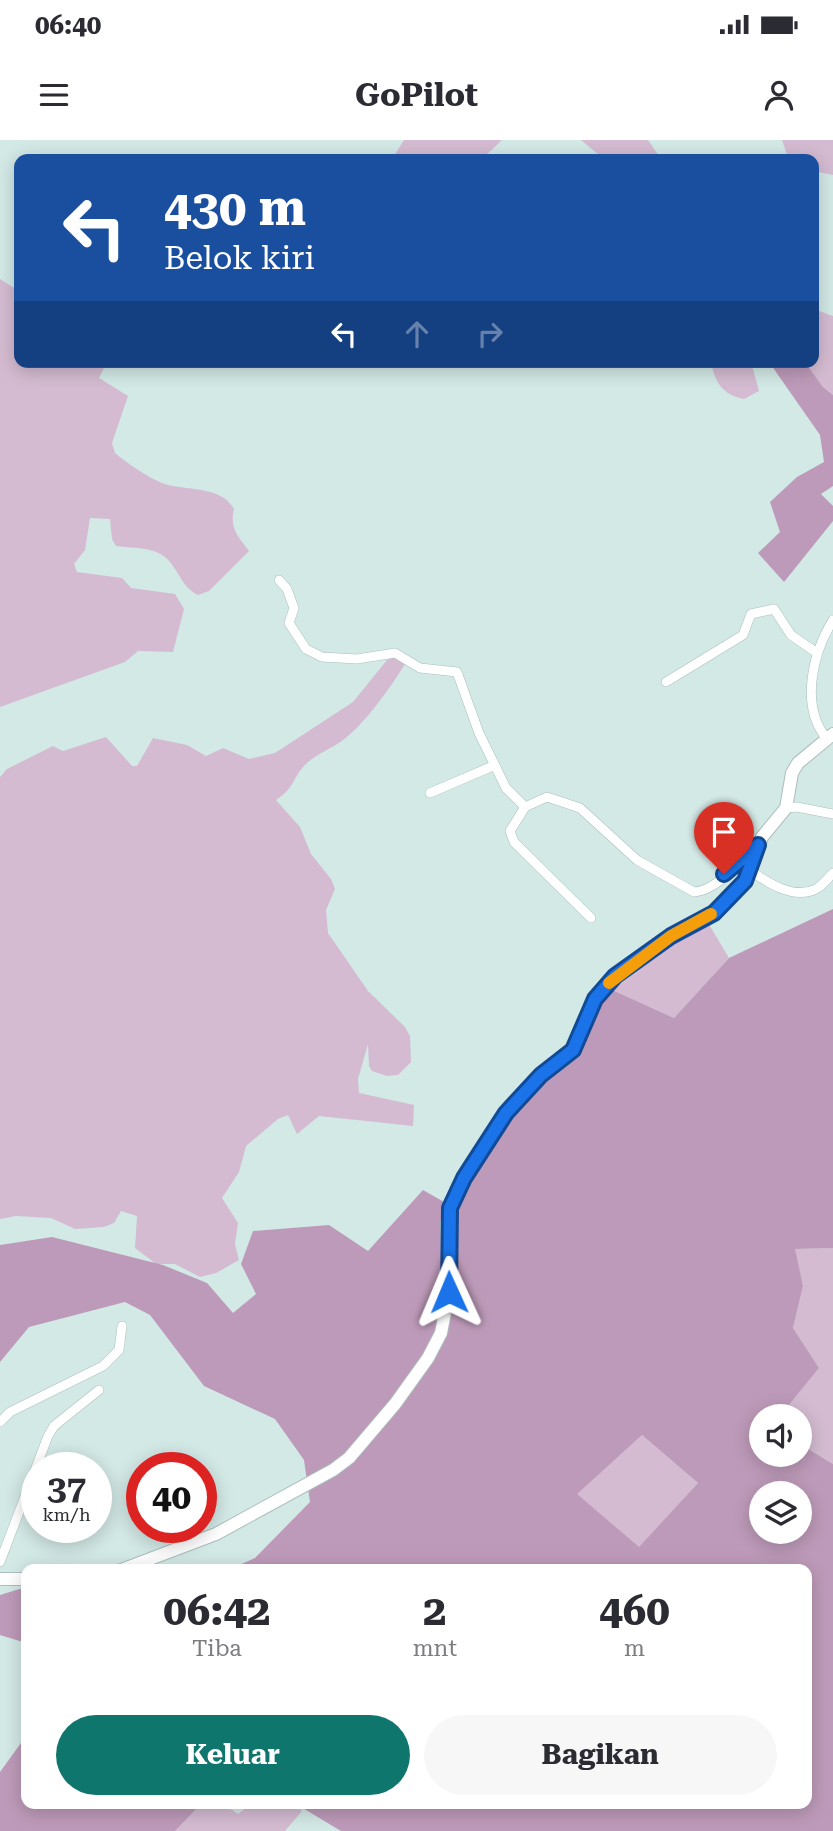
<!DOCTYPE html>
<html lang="id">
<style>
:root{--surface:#fff;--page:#f7f7f7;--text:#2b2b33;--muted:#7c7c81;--accent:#0f766e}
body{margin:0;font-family:"Roboto Serif",serif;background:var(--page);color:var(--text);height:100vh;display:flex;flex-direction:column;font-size:26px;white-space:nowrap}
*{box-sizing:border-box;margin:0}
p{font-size:23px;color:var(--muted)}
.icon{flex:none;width:38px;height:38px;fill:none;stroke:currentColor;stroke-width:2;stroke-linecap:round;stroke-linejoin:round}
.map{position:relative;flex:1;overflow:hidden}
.side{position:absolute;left:21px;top:1424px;width:791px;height:245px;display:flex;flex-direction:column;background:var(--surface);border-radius:14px;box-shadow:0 4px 18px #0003}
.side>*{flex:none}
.banner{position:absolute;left:14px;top:14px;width:805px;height:214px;border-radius:14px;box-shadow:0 4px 18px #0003;background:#1a4fa0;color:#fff;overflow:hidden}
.controls{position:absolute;left:749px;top:1264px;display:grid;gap:14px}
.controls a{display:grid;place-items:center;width:63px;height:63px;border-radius:50%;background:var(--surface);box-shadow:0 4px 18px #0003;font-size:35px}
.speed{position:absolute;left:21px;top:1312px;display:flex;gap:14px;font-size:35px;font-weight:700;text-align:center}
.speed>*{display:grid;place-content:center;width:91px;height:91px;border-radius:50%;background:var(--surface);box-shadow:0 4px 18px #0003;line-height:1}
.speed small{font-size:18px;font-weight:400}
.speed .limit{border:10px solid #d22;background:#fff;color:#111}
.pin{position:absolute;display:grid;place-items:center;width:60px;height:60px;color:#fff;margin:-72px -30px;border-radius:50% 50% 50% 0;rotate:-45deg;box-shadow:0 0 7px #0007}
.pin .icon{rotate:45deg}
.me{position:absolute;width:77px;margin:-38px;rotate:359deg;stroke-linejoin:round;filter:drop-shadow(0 0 5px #0008)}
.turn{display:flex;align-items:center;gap:24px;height:147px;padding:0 35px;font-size:32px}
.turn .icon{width:91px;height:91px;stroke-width:2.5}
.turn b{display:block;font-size:49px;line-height:60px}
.lanes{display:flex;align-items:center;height:66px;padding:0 35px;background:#0003;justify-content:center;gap:35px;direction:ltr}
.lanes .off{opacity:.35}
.eta{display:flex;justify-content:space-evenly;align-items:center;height:119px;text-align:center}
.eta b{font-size:42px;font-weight:700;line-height:49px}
.primary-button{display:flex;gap:14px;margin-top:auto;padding:14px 35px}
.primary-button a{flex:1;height:80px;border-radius:42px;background:var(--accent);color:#fff;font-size:28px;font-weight:700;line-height:80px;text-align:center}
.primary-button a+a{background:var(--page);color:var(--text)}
.status{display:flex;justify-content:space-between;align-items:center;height:49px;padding:0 35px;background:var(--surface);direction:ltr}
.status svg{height:19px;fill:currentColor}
header{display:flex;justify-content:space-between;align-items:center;height:91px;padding:0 35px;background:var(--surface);font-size:32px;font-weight:700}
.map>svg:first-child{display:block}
.green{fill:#d4bbd1}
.forest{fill:#bd9ab9;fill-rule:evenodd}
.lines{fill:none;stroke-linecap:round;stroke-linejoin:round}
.street-casing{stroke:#abbfbd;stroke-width:10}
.secondary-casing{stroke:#abbfbd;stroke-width:14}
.street{stroke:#fff;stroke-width:9}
.secondary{stroke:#fff;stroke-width:12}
.route-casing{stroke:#114b97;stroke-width:18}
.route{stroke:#1a73e8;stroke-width:12}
.slow{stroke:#f59e0b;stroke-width:12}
</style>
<div class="status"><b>06:40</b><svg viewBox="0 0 49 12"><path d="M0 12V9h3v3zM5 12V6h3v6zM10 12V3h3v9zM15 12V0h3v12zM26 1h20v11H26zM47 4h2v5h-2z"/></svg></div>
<header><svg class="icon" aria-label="menu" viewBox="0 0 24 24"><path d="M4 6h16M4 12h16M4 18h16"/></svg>GoPilot<svg class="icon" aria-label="person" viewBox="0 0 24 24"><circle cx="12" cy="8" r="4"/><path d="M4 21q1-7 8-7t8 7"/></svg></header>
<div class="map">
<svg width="833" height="1691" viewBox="0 0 833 1691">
<rect width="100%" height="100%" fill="#d3e9e6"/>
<!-- green -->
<g class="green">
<path d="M404 0H502L482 19H392Z"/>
<path d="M581 0H648L661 19H604Z"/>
<path d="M782 0H833V35L814 31V19L788 17Z"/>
<path d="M0 139 19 151V222H107L99 238 128 256 112 303 115 313C128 324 146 336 162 343 185 352 220 344 234 369 229 389 239 397 249 411L209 451 198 455C181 447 179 429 165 417 153 407 132 408 116 406L112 399 110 379 90 378 85 410 74 424 77 432 122 438 131 448 175 454 184 469 173 512 138 511 125 522 0 567Z"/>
<path d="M814 169 833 176V255L823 247 805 222H814Z"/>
<path d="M711 222H751L759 251 744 259C723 255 715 243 711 222Z"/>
<path d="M395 517 405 524C391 547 364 585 343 600 331 609 318 613 307 623 292 637 296 647 276 660L300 687 311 714 331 739 335 749 326 770 328 793 368 851 405 887 410 896 411 922 398 935 387 936 372 931 369 926 368 904 358 939 359 953 414 965 413 986 319 976 297 994 288 975 278 979 246 1006 239 1032 222 1058 238 1083 235 1104 239 1120 216 1133 200 1137 175 1124H156L135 1108 137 1076 121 1071 114 1083 104 1087 75 1089 51 1078 16 1076 0 1079V637L7 629 53 606 63 611 106 597 132 626H137L153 598 187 605 206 616 223 608 249 619 275 613 353 562 387 520Z"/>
<path d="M707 781 729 818 674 878 610 849 670 801Z"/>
<path d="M833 1108V1324L800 1304V1276H780L819 1228 793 1188 803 1146 794 1109Z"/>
<path d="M642 1295 698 1343 639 1408 576 1354Z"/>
<path d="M201 1664H223L238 1674 251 1664H296L302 1671 285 1691H175Z"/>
</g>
<!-- forest -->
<g class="forest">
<path d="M769 222H805L823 247 833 255V346L821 354 833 366V381L784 442 758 413 780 392 770 362 797 337 824 322 820 295Z"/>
<path d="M833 769V1108L795 1109 803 1146 793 1188 819 1228 780 1276H761V1314H800V1304L833 1324V1691H341L296 1664H807V1430H228L255 1418 310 1362 304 1320 275 1279 204 1246 150 1175 125 1162 29 1187 0 1222V1105L52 1097 163 1125 207 1143 233 1173 256 1154 241 1124 253 1091 329 1085 368 1111 423 1050 451 1066 478 1017 547 932 574 910 598 863 610 849 674 878 729 818ZM642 1295 698 1343 639 1407 577 1354ZM761 1353H800V1391H761Z"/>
<path d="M26 1447V1503L0 1495V1455Z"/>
<path d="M26 1596V1664H201L175 1691H0V1632Z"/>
</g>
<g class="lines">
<!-- street casing -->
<g class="street-casing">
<g id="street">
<path d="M279 440 287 449 294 468 289 483 306 509 322 517 357 519 395 513 420 528 457 532 479 593 506 648 525 667"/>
<path d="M666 542 743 495 751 474 774 469 791 495 817 513"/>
<path d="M827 599C800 567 812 514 833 480"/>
<path d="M430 653 495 625"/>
<path d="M786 668 797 667 833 674"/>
<path d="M751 731C768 743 794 760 816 749 822 746 828 738 833 733"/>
<path d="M591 778 514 702 510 691 525 667 547 657 580 668 637 720 694 752C717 751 741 720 758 705"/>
<path d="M0 1282 10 1272 103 1226 119 1210 122 1186"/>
<path d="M0 1422 48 1296 54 1286 99 1250"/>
</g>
</g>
<!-- secondary casing -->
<g class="secondary-casing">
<g id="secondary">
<path d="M121 1430 216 1394 333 1330 349 1318 395 1264 428 1218 441 1193 449 1152 447 1084 450 1068 464 1038 506 973 541 935 573 910 595 859 615 836 671 796 714 773 745 741 762 697 786 668 792 633 798 623 833 594"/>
<path d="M0 1439H26"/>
</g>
</g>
<!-- street -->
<use href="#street" class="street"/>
<!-- secondary -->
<use href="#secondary" class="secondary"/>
</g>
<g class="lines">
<!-- route casing -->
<g class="route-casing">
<path id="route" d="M449 1152 450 1068 464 1038 506 973 541 935 573 910 595 859 615 836 671 796 714 773 745 741 758 705 724 734"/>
</g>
<!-- route -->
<use href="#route" class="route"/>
<!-- slow -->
<path class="slow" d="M609 843 671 796 711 774"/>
</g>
</svg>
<div class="controls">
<a><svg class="icon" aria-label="sound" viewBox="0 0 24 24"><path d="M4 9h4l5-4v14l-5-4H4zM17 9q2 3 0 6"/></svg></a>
<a><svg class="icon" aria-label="layers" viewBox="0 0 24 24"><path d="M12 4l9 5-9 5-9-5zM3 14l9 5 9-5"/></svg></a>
</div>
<div class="speed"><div>37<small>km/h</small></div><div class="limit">40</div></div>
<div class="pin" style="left:724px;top:734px;background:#d93025"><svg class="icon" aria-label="arrive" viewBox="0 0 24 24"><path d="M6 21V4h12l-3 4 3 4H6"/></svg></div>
<svg class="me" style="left:449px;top:1152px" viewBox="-20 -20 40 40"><path d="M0-17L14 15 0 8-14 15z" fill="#1a73e8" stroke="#fff" stroke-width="4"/></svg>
<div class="banner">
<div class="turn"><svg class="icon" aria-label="left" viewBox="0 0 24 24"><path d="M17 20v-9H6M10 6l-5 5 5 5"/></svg><div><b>430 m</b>Belok kiri</div></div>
<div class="lanes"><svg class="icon" aria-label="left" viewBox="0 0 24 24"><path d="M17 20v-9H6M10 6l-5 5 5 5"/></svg><svg class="icon off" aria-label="ahead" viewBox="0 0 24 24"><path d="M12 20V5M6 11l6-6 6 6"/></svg><svg class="icon off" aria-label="right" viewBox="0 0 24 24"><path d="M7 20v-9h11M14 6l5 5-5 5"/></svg></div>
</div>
<section class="side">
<div class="eta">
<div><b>06:42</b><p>Tiba</p></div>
<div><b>2</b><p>mnt</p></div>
<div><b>460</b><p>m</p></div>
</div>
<div class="primary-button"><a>Keluar</a><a>Bagikan</a></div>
</section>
</div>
